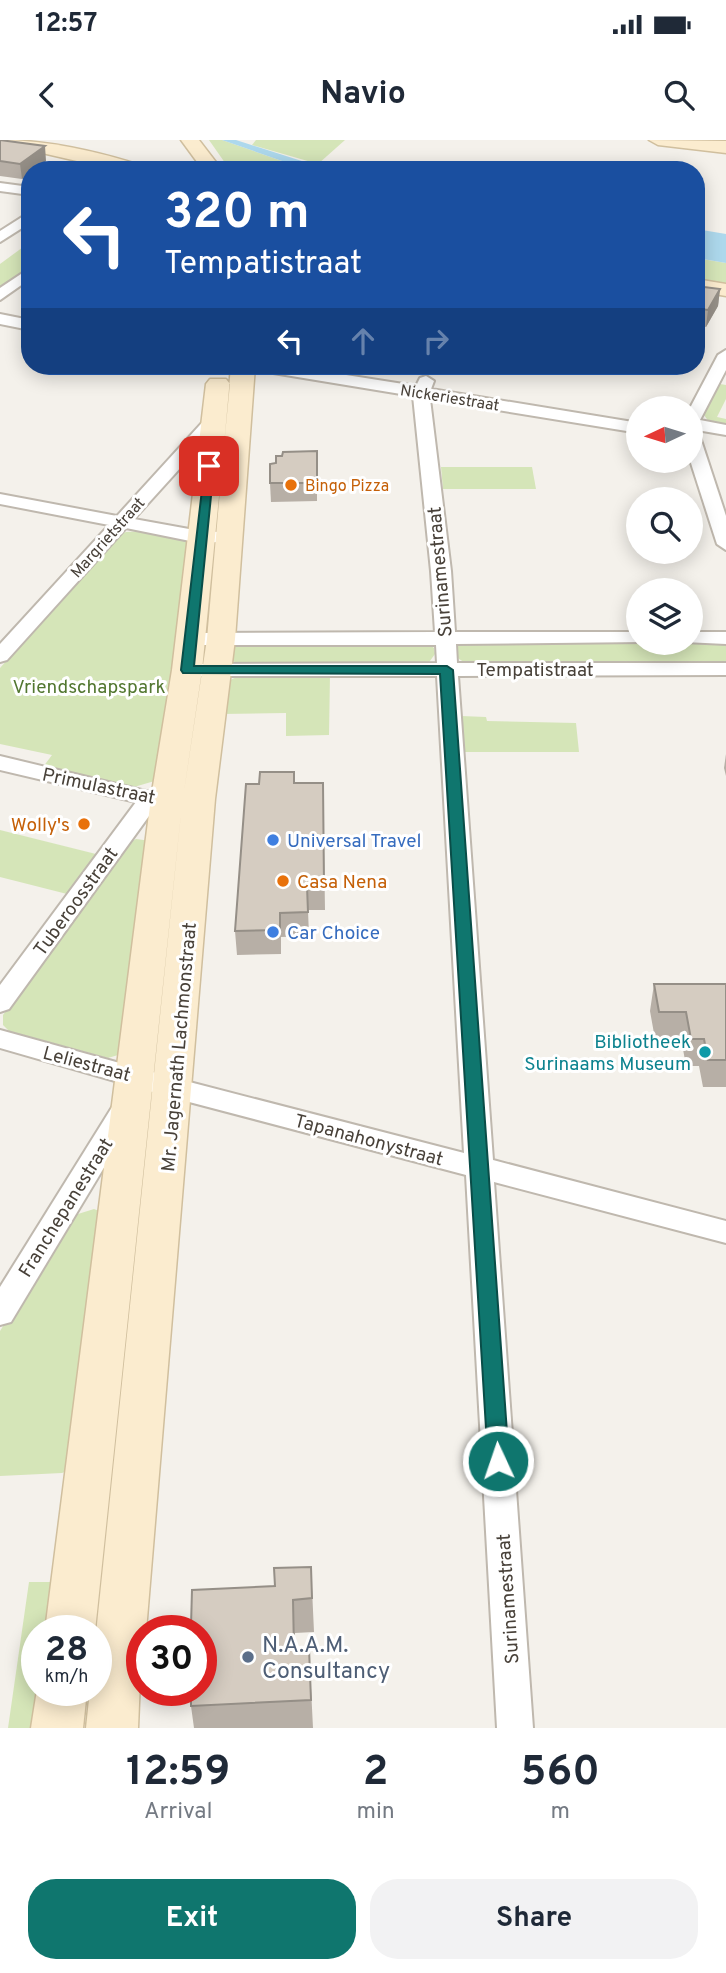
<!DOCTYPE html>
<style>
:root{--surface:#fff;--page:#f2f2f3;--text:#1f2937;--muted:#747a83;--accent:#0f766e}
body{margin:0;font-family:Overpass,sans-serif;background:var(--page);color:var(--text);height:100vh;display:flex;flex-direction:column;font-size:26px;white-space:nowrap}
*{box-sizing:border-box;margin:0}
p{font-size:23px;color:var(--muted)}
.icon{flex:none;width:38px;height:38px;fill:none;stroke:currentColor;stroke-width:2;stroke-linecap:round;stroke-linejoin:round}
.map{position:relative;height:1588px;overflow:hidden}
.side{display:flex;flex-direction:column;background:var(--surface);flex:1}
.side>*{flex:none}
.top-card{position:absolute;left:21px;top:21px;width:684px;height:214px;border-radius:28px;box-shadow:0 4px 18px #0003;background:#1a4fa0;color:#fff;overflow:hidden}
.needle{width:46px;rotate:266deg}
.tools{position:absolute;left:626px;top:256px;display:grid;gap:14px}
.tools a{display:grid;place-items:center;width:77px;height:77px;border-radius:50%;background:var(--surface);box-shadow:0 4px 18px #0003;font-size:35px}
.speed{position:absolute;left:21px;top:1475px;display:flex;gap:14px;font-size:35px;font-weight:700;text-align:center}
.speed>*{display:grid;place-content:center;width:91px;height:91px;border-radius:50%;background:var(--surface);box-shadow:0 4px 18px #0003;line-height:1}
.speed small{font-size:18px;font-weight:400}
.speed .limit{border:10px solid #d22;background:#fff;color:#111}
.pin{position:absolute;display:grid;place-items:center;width:60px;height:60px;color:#fff;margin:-30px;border-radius:14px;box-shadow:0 4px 10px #0006}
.me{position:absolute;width:77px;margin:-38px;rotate:357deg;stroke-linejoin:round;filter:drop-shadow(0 0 5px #0008)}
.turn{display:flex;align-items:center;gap:24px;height:147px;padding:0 28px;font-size:32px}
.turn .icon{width:91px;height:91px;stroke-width:2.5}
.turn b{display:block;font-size:49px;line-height:60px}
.lanes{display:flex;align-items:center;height:66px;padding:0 28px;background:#0003;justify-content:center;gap:35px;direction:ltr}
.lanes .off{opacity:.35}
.eta{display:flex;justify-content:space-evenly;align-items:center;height:119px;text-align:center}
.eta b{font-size:42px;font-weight:700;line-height:49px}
.primary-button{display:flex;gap:14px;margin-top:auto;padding:14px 28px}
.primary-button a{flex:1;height:80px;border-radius:28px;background:var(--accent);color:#fff;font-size:28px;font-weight:700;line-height:80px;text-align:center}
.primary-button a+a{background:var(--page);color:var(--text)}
.status{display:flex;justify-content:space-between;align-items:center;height:49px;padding:0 35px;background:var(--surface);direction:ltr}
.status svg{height:19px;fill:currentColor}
header{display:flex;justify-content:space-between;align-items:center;height:91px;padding:0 28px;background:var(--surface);font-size:32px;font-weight:700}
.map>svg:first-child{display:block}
.green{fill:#d5e5b8}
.water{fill:#add8ec}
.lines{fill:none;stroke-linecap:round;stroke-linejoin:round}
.street-casing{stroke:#bfb8ae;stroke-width:4}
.secondary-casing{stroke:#d0bf9e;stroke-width:3}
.street{fill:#fff;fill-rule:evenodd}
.secondary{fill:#fbeccf;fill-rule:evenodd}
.wall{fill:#b7afa6}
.shaded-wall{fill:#958f87}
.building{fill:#d5ccc1;stroke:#958f87;stroke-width:2}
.route{fill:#0f766e;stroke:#0a4d48;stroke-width:2}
.food-dot{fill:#e8710a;stroke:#fff;stroke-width:2.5}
.shop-dot{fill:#3f7fe0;stroke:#fff;stroke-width:2.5}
.culture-dot{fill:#0f9aa8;stroke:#fff;stroke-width:2.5}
.service-dot{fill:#5c6f8a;stroke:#fff;stroke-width:2.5}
.labels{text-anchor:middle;stroke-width:6;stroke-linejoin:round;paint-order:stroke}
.far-street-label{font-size:16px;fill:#484139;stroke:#fff}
.far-food-label{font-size:16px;fill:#c56008;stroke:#fff;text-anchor:start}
.street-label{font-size:19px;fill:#484139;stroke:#fff}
.park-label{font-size:19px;fill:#527730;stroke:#fff}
.food-label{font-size:19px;fill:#c56008;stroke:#fff;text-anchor:end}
.shop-label{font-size:19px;fill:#366cbe;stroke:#fff;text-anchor:start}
.culture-label{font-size:19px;fill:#0d838f;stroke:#fff;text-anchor:end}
.near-service-label{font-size:23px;fill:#4e5e75;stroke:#fff;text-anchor:start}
</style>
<div class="status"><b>12:57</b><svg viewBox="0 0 49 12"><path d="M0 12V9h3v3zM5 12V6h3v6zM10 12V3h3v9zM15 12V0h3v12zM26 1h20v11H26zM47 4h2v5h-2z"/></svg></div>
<header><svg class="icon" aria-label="back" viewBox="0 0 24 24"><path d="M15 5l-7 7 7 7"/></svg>Navio<svg class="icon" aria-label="search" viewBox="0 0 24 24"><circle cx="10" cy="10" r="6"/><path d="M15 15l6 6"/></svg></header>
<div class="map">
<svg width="726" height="1588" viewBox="0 0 726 1588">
<rect width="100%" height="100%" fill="#f4f1eb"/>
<!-- green -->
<g class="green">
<path d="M209 0H222L308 30H230Z"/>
<path d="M256 0H345L318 24 252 5Z"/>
<path d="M30 102V127L0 150V124Z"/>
<path d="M696 118 726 123V146L697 142Z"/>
<path d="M720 244 726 245V259L717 277 726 279V286L709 282 704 275Z"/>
<path d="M441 327H532L536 349H443Z"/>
<path d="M144 391 189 401 158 640 134 647 43 627 52 615 0 604V528L118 396 126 392Z"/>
<path d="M467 502H726V525H469L459 519 455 513 456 505Z"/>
<path d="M243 503 429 504 434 508 435 514 427 525 245 526 230 520 232 507Z"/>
<path d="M241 535H330L329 595 286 596V573L221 574 226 542Z"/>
<path d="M461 576 486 577 487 581 576 583 579 612H465Z"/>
<path d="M0 690 100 715 71 755 0 737Z"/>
<path d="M136 699 151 701 126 907 118 915 108 918 9 891 3 885V875L124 706Z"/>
<path d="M94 1069 102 1072 70 1330 62 1333 0 1336V1191L70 1080 78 1074Z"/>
<path d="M29 1442H63L56 1491H37V1550L47 1551 42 1588H8Z"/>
</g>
<!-- water -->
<g class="water">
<path d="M222 0H236L330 30H308Z"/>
<path d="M696 89 726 94V123L697 118Z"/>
</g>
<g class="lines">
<!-- street casing -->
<g class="street-casing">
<g id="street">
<path d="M0 43 30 47V55L0 51Z"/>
<path d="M30 72V83L0 102V91Z"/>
<path d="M30 128V139L0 160V148Z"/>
<path d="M0 174 30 180V190L0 184Z"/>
<path d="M726 210V230L700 280 726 285V295L691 289 690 268 718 215Z"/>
<path d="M253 226H289L416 246 420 238 426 236 434 241 431 249 639 283V293L430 259 451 431 455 492H639V502H646L456 504 457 523H726V535L458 536 493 1020 726 1081V1103L494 1042 533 1588H497L466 1035 174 958 0 908V890L174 938 464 1013 437 536H198L191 534 188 530 191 526 198 524 437 523 436 505H202L195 503 192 499 195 495 202 493 435 492 431 431 413 256 261 231Z"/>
<path d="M215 274 223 279 221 283 134 379 200 391 236 393 238 397 236 401 200 403 126 388 7 520 0 522V504L109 385 0 364V354L117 376 209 275Z"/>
<path d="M691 292 700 297 726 376V410L717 404 690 320Z"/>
<path d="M691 492H726V504L684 502H691Z"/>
<path d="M0 616 150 652 171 653 174 658 171 663 157 665 9 869 0 872V845L136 662 0 630Z"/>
<path d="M124 961 134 964 138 971 11 1182 0 1185V1147L114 964Z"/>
</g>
</g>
<!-- secondary casing -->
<g class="secondary-casing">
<g id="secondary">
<path d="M0 0C49 0 96 11 143 26L145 30H116L3 4Z"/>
<path d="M181 0H199L222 30H203Z"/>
<path d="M649 0 726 1V13L658 5Z"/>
<path d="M696 139 726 144V156L696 151Z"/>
<path d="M231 226H255L235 499 215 659 146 1491H142L138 1588H86L90 1550H96V1494L182 664 95 1491H45L151 658 172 530 206 244 210 239H226L230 244 202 530 183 658 207 499Z"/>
<path d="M37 1550H87L83 1588H31Z"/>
</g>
</g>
<!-- street -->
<use href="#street" class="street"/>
<!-- secondary -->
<use href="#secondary" class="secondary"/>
</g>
<!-- wall -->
<g class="wall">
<path d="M0 0 46 21 35 30H30L22 39 0 36Z"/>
<path d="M696 146 720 149 718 166 706 187 699 186 696 190Z"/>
<path d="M317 311V361L271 362 270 343 276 323 282 316Z"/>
<path d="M726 614V636L724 628Z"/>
<path d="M294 632 295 643H323L325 770H308L309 796 281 797V814L237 815 235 791 259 644Z"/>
<path d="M654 844H726V947H703L699 926H686L681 898 655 899 650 871Z"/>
<path d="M311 1427 314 1492 295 1493V1509L309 1508 313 1588H194L191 1566V1553H188V1550H201L191 1486Z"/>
</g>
<!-- shaded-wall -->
<g class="shaded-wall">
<path d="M45 6 46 21 35 30H30V33L22 39 20 24Z"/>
<path d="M720 149 718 166 706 187 708 170Z"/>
<path d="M701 169 699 186 696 190V176Z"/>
</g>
<!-- building -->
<g class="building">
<path d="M0 0 45 6 20 24 0 21Z"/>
<path d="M696 146 720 149 708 170 701 169 696 176Z"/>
<path d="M317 311V343H270V324L276 323V316H282L283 312Z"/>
<path d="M260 632H294V643H323L324 746H307L308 772 280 773V790L235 791 246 644H259Z"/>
<path d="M654 844H726V920H708L704 899H691L686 872H659Z"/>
<path d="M311 1427 312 1458 293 1460 294 1509 309 1508 311 1560 191 1566V1550H201V1491H185V1487L191 1486 192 1450 275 1446 274 1428Z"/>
</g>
<!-- route -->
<path class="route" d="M205 324 214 326 194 526H447L453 530 509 1321 505 1328 498 1331 491 1328 488 1321 440 534 183 533 181 530Z"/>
<!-- markers -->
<g class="food-dot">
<circle cx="291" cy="345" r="7"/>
<circle cx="84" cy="684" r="7"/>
<circle cx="283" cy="741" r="7"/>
</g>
<g class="shop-dot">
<circle cx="273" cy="700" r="7"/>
<circle cx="273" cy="792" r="7"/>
</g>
<circle class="culture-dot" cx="705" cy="912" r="7"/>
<circle class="service-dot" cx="248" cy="1517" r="7"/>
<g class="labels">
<!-- far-street labels -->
<g class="far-street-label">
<text transform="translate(450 257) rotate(9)" y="6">Nickeriestraat</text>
<text transform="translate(107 397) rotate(-48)" y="6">Margrietstraat</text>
</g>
<!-- far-food labels -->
<g class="far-food-label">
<text x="305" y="351">Bingo Pizza</text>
</g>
<!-- street labels -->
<g class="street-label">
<text transform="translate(439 432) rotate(-95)" y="7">Surinamestraat</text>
<text x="535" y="536">Tempatistraat</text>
<text transform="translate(99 645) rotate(12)" y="7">Primulastraat</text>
<text transform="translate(75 761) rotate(-54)" y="7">Tuberoosstraat</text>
<text transform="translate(178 907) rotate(-85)" y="7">Mr. Jagernath Lachmonstraat</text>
<text transform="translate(87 923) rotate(15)" y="7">Leliestraat</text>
<text transform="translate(369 999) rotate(15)" y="7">Tapanahonystraat</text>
<text transform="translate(65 1067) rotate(-58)" y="7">Franchepanestraat</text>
<text transform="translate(507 1459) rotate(-94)" y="7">Surinamestraat</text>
</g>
<!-- park labels -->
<g class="park-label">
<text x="89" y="553">Vriendschapspark</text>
</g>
<!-- food labels -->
<g class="food-label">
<text x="70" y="691">Wolly's</text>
<text x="297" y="748" text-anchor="start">Casa Nena</text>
</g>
<!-- shop labels -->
<g class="shop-label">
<text x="287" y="707">Universal Travel</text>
<text x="287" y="799">Car Choice</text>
</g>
<!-- culture labels -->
<g class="culture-label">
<text x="691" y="908">Bibliotheek<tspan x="691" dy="22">Surinaams Museum</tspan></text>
</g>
<!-- near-service labels -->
<g class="near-service-label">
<text x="262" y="1512">N.A.A.M.<tspan x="262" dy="26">Consultancy</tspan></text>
</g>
</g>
</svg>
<div class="tools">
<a><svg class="needle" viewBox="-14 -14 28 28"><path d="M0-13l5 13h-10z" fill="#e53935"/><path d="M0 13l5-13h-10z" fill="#747a83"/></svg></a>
<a><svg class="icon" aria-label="search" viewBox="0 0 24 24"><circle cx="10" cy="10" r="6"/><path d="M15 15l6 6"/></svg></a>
<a><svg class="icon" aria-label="layers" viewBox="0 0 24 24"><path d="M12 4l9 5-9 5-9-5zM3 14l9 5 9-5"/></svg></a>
</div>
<div class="speed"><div>28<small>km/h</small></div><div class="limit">30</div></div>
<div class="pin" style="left:209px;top:326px;background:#d93025"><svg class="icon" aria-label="arrive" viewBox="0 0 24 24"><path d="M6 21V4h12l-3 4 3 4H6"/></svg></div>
<svg class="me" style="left:498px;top:1321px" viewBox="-20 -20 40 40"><circle r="17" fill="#0f766e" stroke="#fff" stroke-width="3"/><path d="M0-11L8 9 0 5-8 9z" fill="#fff"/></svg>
<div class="top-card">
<div class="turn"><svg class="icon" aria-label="left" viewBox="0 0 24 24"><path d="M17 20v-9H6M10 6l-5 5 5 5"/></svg><div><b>320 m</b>Tempatistraat</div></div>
<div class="lanes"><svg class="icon" aria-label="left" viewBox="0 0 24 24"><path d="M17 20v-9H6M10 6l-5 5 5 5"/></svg><svg class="icon off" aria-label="ahead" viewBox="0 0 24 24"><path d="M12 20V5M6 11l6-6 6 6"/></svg><svg class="icon off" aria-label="right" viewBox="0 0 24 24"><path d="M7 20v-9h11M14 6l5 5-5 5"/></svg></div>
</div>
</div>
<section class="side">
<div class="eta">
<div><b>12:59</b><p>Arrival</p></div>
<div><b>2</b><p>min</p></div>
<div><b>560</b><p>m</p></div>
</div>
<div class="primary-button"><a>Exit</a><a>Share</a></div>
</section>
